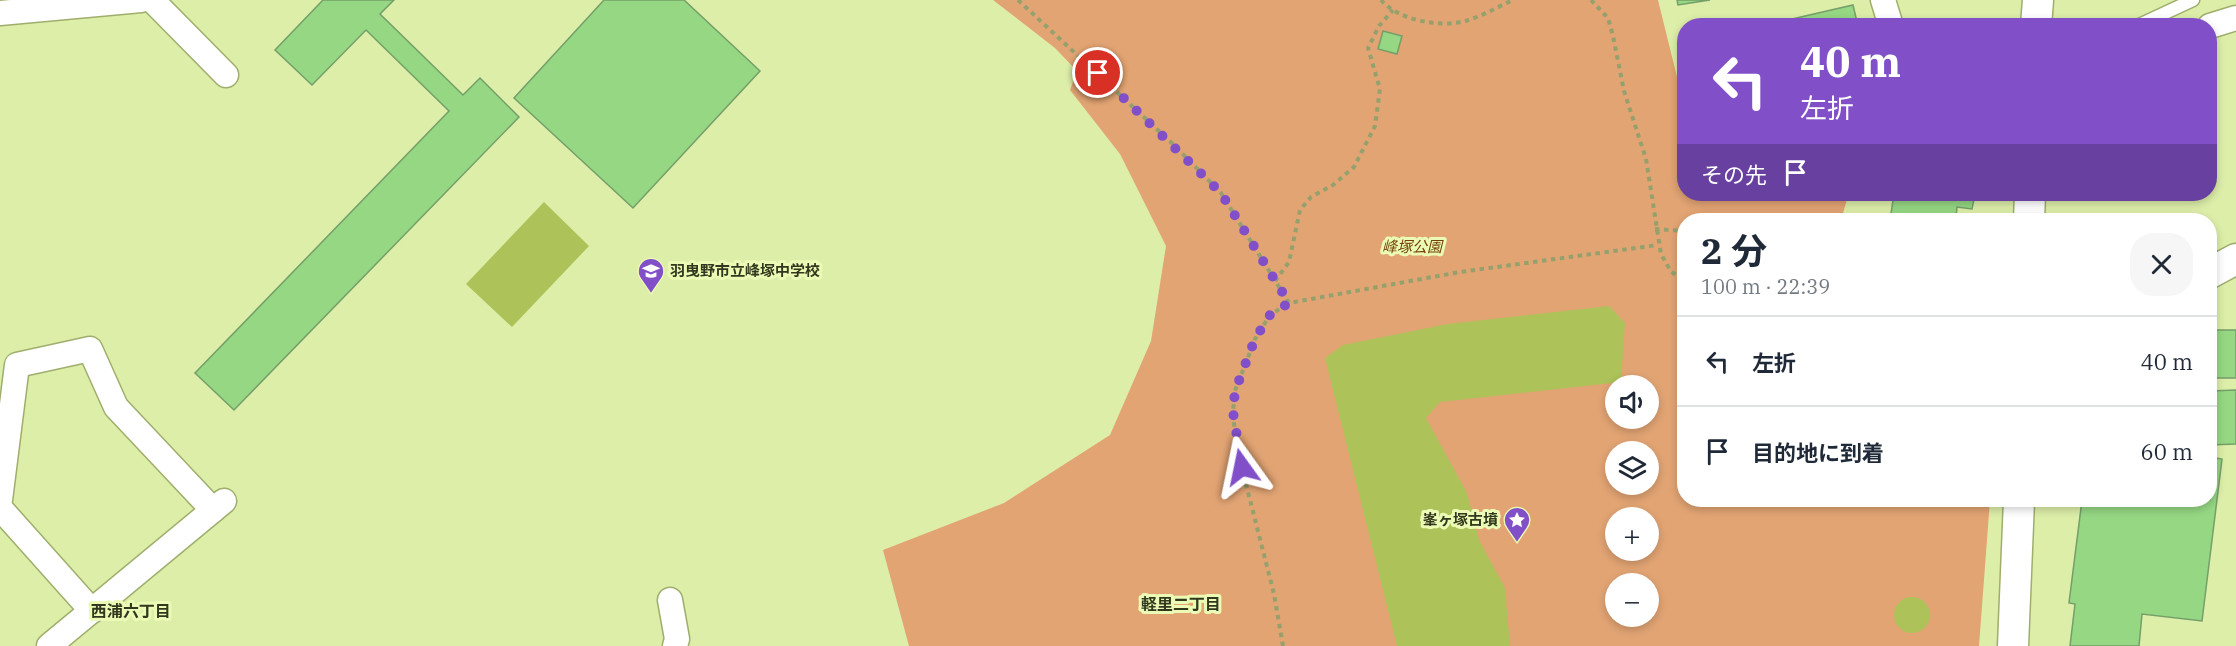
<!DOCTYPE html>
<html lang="ja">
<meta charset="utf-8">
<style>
:root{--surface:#fff;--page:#f6f6f7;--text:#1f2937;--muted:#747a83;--line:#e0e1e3}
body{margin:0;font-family:"IBM Plex Serif","Noto Sans JP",serif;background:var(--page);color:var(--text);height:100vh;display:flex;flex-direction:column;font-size:22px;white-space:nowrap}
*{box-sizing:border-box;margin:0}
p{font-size:20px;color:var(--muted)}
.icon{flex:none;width:33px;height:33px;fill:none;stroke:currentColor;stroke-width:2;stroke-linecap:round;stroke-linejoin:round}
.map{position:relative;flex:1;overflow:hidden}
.side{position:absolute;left:1677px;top:213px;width:540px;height:294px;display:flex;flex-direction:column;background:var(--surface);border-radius:24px;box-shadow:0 3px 9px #0003}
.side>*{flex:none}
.banner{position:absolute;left:1677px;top:18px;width:540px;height:183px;border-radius:24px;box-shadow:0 3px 9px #0003;background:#8150c8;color:#fff;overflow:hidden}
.tools{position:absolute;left:1605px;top:375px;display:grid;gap:12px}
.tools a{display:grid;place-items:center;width:54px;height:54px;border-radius:50%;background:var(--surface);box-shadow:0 3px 9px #0003;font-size:30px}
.pin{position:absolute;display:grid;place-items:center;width:51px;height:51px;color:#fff;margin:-26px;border:3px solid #fff;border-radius:50%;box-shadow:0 2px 6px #0007}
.me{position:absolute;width:66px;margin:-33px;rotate:348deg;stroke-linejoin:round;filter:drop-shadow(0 0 4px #0008)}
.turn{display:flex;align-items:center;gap:21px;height:126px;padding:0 24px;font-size:27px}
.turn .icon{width:78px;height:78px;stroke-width:2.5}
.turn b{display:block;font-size:42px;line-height:51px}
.then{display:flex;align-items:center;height:57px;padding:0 24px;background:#0003;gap:12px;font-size:22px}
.round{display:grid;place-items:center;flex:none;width:63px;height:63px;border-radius:24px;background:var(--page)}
.head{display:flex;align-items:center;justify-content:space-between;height:102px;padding:0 24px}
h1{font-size:36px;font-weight:700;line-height:45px}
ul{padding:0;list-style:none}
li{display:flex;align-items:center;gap:18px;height:90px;padding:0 24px;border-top:2px solid var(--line)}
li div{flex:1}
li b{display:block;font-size:22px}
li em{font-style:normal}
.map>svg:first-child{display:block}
.green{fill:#e2a473;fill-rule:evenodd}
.water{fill:#adc259}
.building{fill:#95d783;stroke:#759f69;stroke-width:1.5}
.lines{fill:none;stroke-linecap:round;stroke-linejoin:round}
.service-casing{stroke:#9fae6c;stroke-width:15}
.minor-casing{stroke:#9fae6c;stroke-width:27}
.tertiary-casing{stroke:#9fae6c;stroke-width:33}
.path{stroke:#94a16d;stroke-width:4;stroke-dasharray:4.5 4.5;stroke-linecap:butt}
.service{stroke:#fff;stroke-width:12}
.minor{stroke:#fff;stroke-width:24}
.tertiary{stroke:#fff;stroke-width:30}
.route{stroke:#8150c8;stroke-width:10;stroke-dasharray:0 18}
.labels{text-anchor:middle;stroke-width:6;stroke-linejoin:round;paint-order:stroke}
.park-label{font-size:15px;font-style:italic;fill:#753f06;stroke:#ebfbb6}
.poi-label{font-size:15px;font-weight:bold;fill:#32381d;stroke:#ebfbb6;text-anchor:start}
.neighbourhood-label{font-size:16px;font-weight:bold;fill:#32381d;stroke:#ebfbb6}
</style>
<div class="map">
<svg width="2236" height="646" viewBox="0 0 2236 646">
<rect width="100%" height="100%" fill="#ddeea9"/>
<!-- green -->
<path class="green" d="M993 0H1658L1678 81 1684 125V194L1848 196 1841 220H1684V500H1990L1979 646H909L883 550 1004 503 1110 435 1151 341 1166 246 1120 154 1070 90 1077 71 1055 48ZM1616 386H1648V418H1616ZM1616 452H1648V484H1616ZM1616 518H1648V550H1616ZM1616 584H1648V616H1616Z"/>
<!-- water -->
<g class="water">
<path d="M544 202 589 246 512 327 466 284Z"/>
<path d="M1609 306 1625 323 1621 382 1440 402 1426 418 1467 493 1479 540 1505 588 1510 646H1397L1325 358 1343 345 1448 324Z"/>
<circle cx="1912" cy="615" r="18"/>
</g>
<!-- building -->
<g class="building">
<path d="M323 0H394L380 14 463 95 480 78 519 117 234 410 195 373 449 111 366 30 312 85 275 50Z"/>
<path d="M604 0H684L760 71 633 208 514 98Z"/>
<path d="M1677 0H1710L1678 5Z"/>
<path d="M1853 5 1858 26H1762Z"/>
<path d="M1383 31 1402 36 1397 54 1378 49Z"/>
<path d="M1894 194H1975L1972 209 1957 207 1956 217 1971 220H1890Z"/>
<rect x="2210" y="330" width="26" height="48"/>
<path d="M2236 390V444L2210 445V391Z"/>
<path d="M2210 457 2222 459 2202 621 2142 614 2139 646H2070L2075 604 2069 603 2082 500H2210Z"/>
<path d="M1866 500H1889L1888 504 1866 503Z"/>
</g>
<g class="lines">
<!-- service casing -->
<g class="service-casing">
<path id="service" d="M2137 26 2193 0"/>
</g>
<!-- minor casing -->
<g class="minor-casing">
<g id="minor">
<path d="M152 0 226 75"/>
<path d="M1883 0 1891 26"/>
<path d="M0 13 141 0"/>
<path d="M2210 26 2236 18"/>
<path d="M0 500 17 365 90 349 116 407 213 510"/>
<path d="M0 508 92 611"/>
<path d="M670 600 677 639 675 646"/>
<path d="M49 646 224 501"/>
</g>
</g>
<!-- tertiary casing -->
<g class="tertiary-casing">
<g id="tertiary">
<path d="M2036 26 2038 0"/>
<path d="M2029 220 2030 194"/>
<path d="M2210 273 2236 259"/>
<path d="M2013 646 2019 500"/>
</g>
</g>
<!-- path -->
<g class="path">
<path d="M1018 0 1175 146 1221 193 1289 303 1460 272 1658 245"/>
<path d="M1381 0C1398 20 1440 28 1465 21 1481 17 1497 7 1513 0"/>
<path d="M1591 0 1608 18 1613 36 1624 91 1646 159 1661 254 1670 270 1684 283"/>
<path d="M1655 229 1684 231"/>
<path d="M1275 281 1289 262 1300 210 1311 197 1333 185 1354 167 1375 126 1380 89 1368 48 1379 26 1393 10"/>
<path d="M1283 646 1274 594 1236 445 1233 412 1235 391 1255 339 1270 315 1289 303"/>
</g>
<!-- service -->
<use href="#service" class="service"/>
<!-- minor -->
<use href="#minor" class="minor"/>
<!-- tertiary -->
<use href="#tertiary" class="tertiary"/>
</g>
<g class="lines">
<!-- route -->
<path class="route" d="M1098 73 1221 193 1289 303 1270 315 1255 339 1235 391 1233 412 1242 467"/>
</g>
<!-- icons -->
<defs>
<g id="school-pin" transform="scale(1.35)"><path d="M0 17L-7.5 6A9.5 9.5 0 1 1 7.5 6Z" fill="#8150c8" stroke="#ebfbb6"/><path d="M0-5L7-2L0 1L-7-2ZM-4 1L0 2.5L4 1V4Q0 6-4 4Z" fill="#fff"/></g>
<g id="sight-pin" transform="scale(1.35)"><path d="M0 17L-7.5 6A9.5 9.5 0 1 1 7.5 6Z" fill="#8150c8" stroke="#ebfbb6"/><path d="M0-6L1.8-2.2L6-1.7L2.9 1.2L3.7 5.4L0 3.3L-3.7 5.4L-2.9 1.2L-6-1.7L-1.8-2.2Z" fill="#fff"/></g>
</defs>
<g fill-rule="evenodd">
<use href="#school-pin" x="651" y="271"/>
<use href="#sight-pin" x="1517" y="520"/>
</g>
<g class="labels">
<!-- park labels -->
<g class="park-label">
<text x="1412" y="252">峰塚公園</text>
</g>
<!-- poi labels -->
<g class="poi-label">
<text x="670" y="276">羽曳野市立峰塚中学校</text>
<text x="1498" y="525" text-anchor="end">峯ヶ塚古墳</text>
</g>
<!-- neighbourhood labels -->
<g class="neighbourhood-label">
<text x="1181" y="610">軽里二丁目</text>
<text x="131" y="617">西浦六丁目</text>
</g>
</g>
</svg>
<div class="tools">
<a><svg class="icon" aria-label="sound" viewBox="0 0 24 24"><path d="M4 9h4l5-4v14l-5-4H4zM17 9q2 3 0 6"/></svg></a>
<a><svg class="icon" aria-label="layers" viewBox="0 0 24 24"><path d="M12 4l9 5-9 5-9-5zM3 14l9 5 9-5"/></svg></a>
<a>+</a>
<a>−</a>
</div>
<div class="pin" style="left:1098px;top:73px;background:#d93025"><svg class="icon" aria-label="arrive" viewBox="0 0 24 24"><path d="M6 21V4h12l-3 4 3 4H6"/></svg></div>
<svg class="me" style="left:1242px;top:467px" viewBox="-20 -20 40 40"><path d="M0-17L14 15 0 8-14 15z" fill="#8150c8" stroke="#fff" stroke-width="4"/></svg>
<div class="banner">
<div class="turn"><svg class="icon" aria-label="left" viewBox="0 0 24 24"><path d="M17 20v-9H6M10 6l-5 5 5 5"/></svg><div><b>40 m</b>左折</div></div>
<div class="then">その先<svg class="icon" aria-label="arrive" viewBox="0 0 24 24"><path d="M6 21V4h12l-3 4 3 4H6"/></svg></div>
</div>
<section class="side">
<div class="head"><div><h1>2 分</h1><p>100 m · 22:39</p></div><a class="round"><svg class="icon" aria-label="close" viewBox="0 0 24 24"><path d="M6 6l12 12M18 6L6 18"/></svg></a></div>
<ul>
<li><svg class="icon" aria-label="left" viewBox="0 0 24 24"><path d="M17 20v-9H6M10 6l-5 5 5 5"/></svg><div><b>左折</b></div><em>40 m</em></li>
<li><svg class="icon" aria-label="arrive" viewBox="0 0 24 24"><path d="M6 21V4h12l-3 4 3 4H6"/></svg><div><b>目的地に到着</b></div><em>60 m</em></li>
</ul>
</section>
</div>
